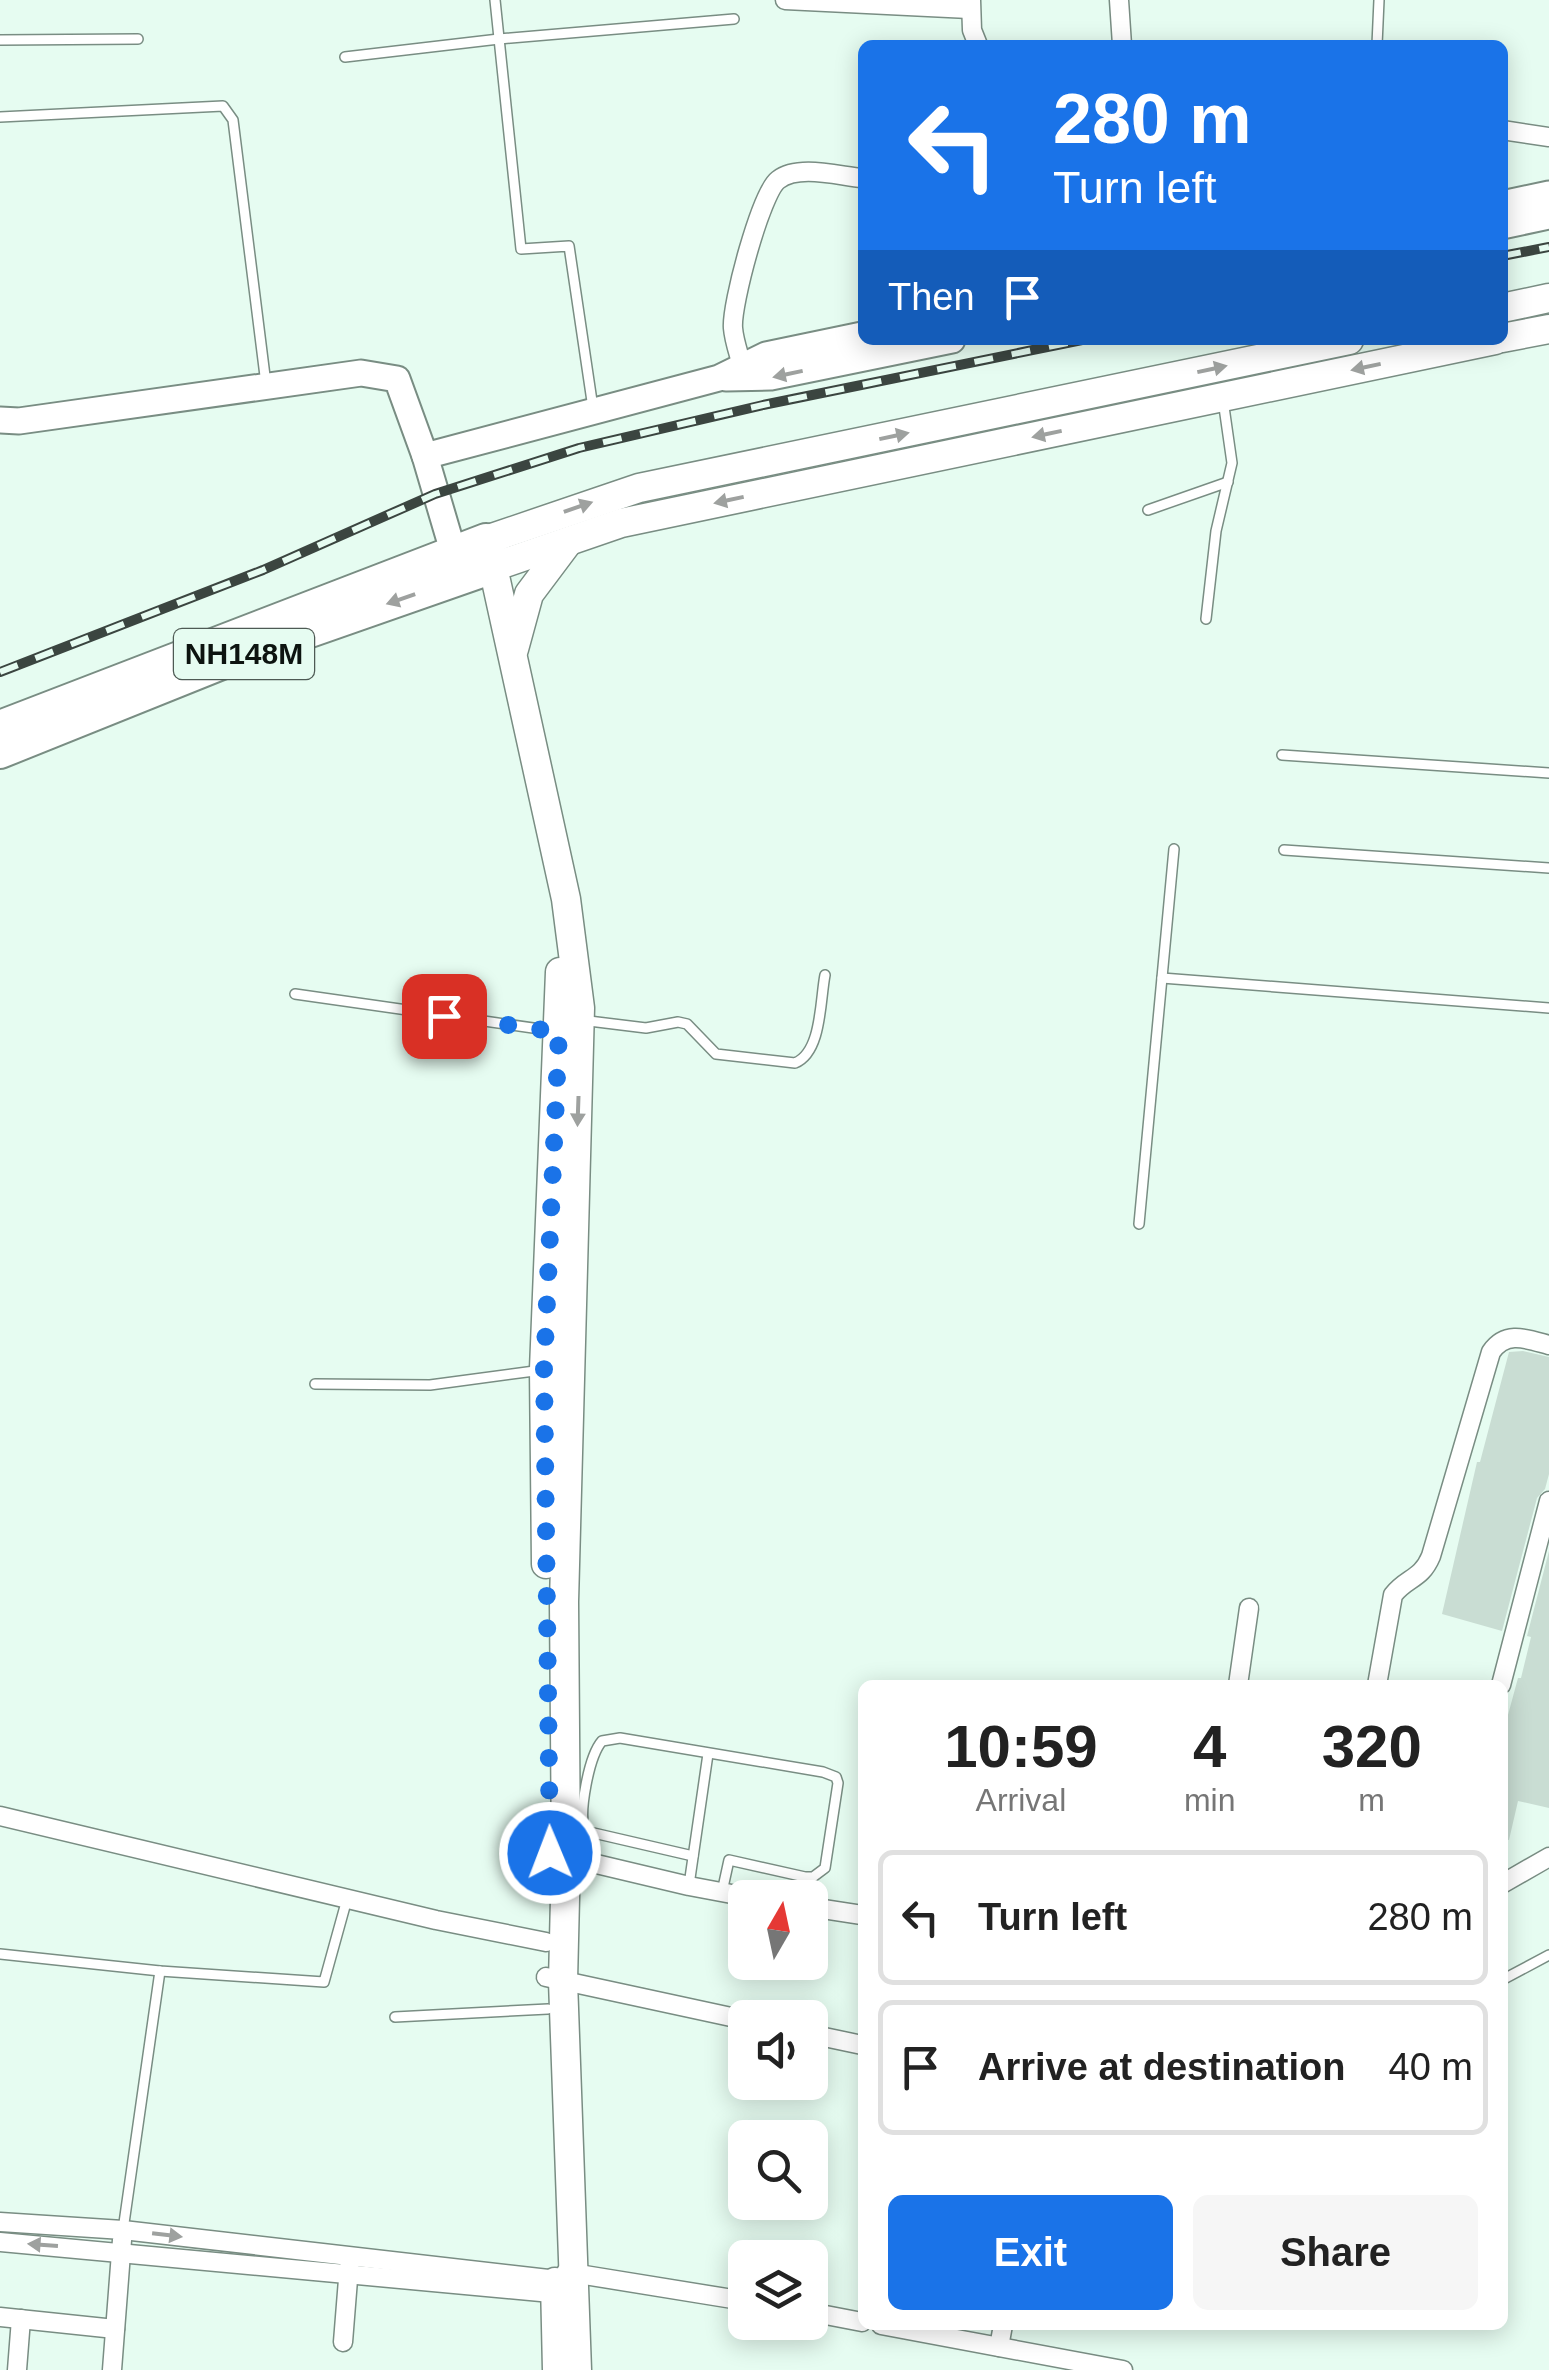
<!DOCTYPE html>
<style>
:root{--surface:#fff;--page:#f6f6f6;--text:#222;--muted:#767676;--line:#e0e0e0;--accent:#1a73e8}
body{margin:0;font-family:Helvetica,sans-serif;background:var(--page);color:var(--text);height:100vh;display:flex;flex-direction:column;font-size:38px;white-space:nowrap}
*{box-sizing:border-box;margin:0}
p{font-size:32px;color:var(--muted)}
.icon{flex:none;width:55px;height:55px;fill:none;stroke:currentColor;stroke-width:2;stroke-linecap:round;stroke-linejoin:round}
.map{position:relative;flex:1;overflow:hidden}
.details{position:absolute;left:858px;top:1680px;width:650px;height:650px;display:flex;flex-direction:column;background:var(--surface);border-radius:15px;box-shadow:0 5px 25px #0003}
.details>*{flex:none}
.guide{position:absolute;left:858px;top:40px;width:650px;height:305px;border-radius:15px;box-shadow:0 5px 25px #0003;background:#1a73e8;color:#fff;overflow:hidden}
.needle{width:65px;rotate:9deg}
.controls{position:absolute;left:728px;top:1880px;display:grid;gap:20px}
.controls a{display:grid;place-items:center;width:100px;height:100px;border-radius:15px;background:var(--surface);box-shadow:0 5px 25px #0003;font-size:50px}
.pin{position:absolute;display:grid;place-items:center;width:85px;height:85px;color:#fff;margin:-42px;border-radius:20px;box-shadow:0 5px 15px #0006}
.me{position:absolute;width:110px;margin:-55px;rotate:359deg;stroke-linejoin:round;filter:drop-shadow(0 0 8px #0008)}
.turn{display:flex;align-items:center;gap:35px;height:210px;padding:0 30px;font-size:45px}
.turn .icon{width:130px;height:130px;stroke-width:2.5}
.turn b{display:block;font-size:70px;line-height:85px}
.then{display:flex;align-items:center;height:95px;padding:0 30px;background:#0003;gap:20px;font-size:38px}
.eta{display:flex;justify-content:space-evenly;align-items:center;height:170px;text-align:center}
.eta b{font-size:60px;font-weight:700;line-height:70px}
.action{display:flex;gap:20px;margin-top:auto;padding:20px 30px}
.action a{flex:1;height:115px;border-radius:15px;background:var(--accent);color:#fff;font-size:40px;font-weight:700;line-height:115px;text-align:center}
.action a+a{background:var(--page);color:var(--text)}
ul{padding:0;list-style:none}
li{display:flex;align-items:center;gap:30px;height:135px;margin:0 20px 15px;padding:0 10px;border:5px solid var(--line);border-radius:15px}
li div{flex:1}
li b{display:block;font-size:38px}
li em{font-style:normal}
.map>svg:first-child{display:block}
.building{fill:#c9ddd3}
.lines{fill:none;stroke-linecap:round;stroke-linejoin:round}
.lane-casing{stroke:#798d83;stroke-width:12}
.street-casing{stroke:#798d83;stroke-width:21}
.secondary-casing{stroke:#798d83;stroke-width:29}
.primary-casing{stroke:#798d83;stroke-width:31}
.highway-casing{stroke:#798d83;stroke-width:36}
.lane{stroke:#fff;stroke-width:9}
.street{stroke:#fff;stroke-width:18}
.secondary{stroke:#fff;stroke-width:25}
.primary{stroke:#fff;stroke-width:28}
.highway{stroke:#fff;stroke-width:32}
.rail-casing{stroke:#3b4540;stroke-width:10}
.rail{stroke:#e6fcf1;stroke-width:6;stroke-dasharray:19;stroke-linecap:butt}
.oneway{fill:#9ea19f}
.route{stroke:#1a73e8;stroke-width:18;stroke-dasharray:0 32.4}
.labels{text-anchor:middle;stroke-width:8;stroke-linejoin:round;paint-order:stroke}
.shield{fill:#e6fcf1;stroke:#4e5a54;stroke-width:2.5}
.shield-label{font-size:30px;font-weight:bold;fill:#0d1410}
</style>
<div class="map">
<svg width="1549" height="2370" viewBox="0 0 1549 2370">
<rect width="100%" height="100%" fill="#e6fcf1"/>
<!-- building -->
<g class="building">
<path d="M1523 1351 1549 1357V1474L1545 1489 1537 1498 1502 1631 1442 1614 1477 1462H1480L1509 1352Z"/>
<path d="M1549 1551V1808L1518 1801 1509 1840 1502 1839V1737L1518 1678H1521L1531 1637 1527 1636Z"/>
</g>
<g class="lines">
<!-- lane casing -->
<g class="lane-casing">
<g id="lane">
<path d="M495 0 521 249 569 246 593 408"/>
<path d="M0 40 138 39"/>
<path d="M1377 45 1379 0"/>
<path d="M345 57 499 39 734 19"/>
<path d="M0 117 223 106 233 120 266 384"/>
<path d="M1148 510 1228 482"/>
<path d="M1206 619 1216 531 1232 463 1223 400"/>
<path d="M1282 755 1549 773"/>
<path d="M1284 850 1549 868"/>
<path d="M1162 978 1549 1008"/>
<path d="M295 994 554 1031"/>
<path d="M581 1020 646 1028 678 1022 687 1024 716 1054 795 1063C822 1052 820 1000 825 975"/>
<path d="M1139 1224 1174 849"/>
<path d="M315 1384 430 1385 542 1370"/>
<path d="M693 1856 585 1831C578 1813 589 1756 602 1741L620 1738 823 1772 836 1777 838 1783 825 1868 813 1877H805L729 1860 722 1892"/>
<path d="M689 1885 708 1754"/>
<path d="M0 1954 160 1971 324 1982 347 1899"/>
<path d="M1502 1980 1549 1955"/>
<path d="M395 2017 548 2009"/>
<path d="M123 2230 160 1971"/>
</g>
</g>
<!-- street casing -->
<g class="street-casing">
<g id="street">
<path d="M785 0 969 9"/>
<path d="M971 0 972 30 978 45"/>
<path d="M1119 0 1122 45"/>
<path d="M1502 130 1549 137"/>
<path d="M742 366C739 354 734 341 733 328 731 305 761 193 778 180 798 164 839 176 862 178"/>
<path d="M1238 1685 1249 1608"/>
<path d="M1377 1685 1393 1595C1407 1577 1421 1580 1431 1556L1491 1352C1506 1330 1527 1339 1549 1345"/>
<path d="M1501 1685 1549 1501"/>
<path d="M0 1816 436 1920 546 1942"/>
<path d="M550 1853 689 1886 753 1898"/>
<path d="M1502 1884 1549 1857"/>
<path d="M810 1907 862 1915"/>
<path d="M546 1977 745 2020"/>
<path d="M810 2034 862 2045"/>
<path d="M0 2222 123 2230 566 2281"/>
<path d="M0 2242 562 2294"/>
<path d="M566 2272 745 2301"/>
<path d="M810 2312 862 2322"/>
<path d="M0 2317 115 2329"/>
<path d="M881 2325 1123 2370"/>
<path d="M343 2342 349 2267"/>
<path d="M999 2347 1003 2325"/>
<path d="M17 2370 21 2319"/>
<path d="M112 2370 122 2240"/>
</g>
</g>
<!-- secondary casing -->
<g class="secondary-casing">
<g id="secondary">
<path d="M1502 204 1549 194"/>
<path d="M1502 226 1549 216"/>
<path d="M726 378 771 377 952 340"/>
<path d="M0 420 19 421 361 373 397 379 425 456 453 551"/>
<path d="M425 456 719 378 766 355 862 335"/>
</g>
</g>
<!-- primary casing -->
<g class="primary-casing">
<g id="primary">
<path d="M1502 308 1549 298"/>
<path d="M1502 338 1549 329"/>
<path d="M486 540 639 488 1349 340"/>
<path d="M514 649 529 594 568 542"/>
<path d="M546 1564 544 1369 560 972"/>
<path d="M555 2282 557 2370"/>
<path d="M577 2370 563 1981 566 1857 564 1602 580 1008 566 899 493 567 621 523 1495 340"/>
</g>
</g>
<!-- highway casing -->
<g class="highway-casing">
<path id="highway" d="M0 727 486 540 493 567 244 654 0 752"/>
</g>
<!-- lane -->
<use href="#lane" class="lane"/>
<!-- street -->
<use href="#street" class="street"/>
<!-- secondary -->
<use href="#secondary" class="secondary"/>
<!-- primary -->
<use href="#primary" class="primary"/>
<!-- highway -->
<use href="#highway" class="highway"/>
<!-- rail casing -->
<g class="rail-casing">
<g id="rail">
<path d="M1502 256 1549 247"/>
<path d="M0 672 263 570 435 494 579 448 763 405 1082 340"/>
</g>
</g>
<!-- rail -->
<use href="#rail" class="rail"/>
</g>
<!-- one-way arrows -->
<defs><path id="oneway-solid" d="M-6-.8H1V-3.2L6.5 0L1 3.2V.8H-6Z" transform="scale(2.5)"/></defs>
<g class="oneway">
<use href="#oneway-solid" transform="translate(1366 367) rotate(168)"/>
<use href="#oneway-solid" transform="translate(1212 369) rotate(-12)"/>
<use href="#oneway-solid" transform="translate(788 374) rotate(168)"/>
<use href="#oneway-solid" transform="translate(1047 434) rotate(168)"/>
<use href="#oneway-solid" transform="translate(894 436) rotate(-12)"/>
<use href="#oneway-solid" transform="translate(729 500) rotate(168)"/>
<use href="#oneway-solid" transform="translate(578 507) rotate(-19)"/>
<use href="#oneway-solid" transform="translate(401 599) rotate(161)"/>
<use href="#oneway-solid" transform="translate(578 1111) rotate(92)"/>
<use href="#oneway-solid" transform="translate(167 2235) rotate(7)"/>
<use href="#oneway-solid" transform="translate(43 2245) rotate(-176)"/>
</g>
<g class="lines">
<!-- route -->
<path class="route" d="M444 1016 559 1032 544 1369 550 1853"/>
</g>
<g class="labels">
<!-- shield labels -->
<rect class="shield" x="174" y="629" width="140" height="50" rx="8"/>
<g class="shield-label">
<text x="244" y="664">NH148M</text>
</g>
</g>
</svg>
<div class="controls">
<a><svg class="needle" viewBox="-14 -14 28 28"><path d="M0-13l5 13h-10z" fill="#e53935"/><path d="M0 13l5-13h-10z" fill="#767676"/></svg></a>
<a><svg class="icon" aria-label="sound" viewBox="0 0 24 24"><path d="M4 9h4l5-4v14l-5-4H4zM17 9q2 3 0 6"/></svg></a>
<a><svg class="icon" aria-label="search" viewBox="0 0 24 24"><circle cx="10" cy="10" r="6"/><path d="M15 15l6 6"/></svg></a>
<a><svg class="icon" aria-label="layers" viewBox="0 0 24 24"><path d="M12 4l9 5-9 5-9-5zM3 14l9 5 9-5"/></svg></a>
</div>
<div class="pin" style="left:444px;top:1016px;background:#d93025"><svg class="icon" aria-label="arrive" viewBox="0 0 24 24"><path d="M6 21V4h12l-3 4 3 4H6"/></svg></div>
<svg class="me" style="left:550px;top:1853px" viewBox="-20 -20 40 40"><circle r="17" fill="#1a73e8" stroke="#fff" stroke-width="3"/><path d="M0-11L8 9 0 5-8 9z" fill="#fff"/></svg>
<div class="guide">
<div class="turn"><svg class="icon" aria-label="left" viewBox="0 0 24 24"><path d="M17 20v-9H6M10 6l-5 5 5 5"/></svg><div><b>280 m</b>Turn left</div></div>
<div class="then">Then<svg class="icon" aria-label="arrive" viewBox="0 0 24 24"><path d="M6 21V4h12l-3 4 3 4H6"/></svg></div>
</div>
<section class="details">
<div class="eta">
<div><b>10:59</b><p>Arrival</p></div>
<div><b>4</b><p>min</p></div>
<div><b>320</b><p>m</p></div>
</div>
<ul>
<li><svg class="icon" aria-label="left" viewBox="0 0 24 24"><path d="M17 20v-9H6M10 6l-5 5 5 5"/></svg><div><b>Turn left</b></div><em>280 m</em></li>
<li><svg class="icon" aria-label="arrive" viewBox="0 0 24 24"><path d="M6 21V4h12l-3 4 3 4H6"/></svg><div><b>Arrive at destination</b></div><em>40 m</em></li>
</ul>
<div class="action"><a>Exit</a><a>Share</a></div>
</section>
</div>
